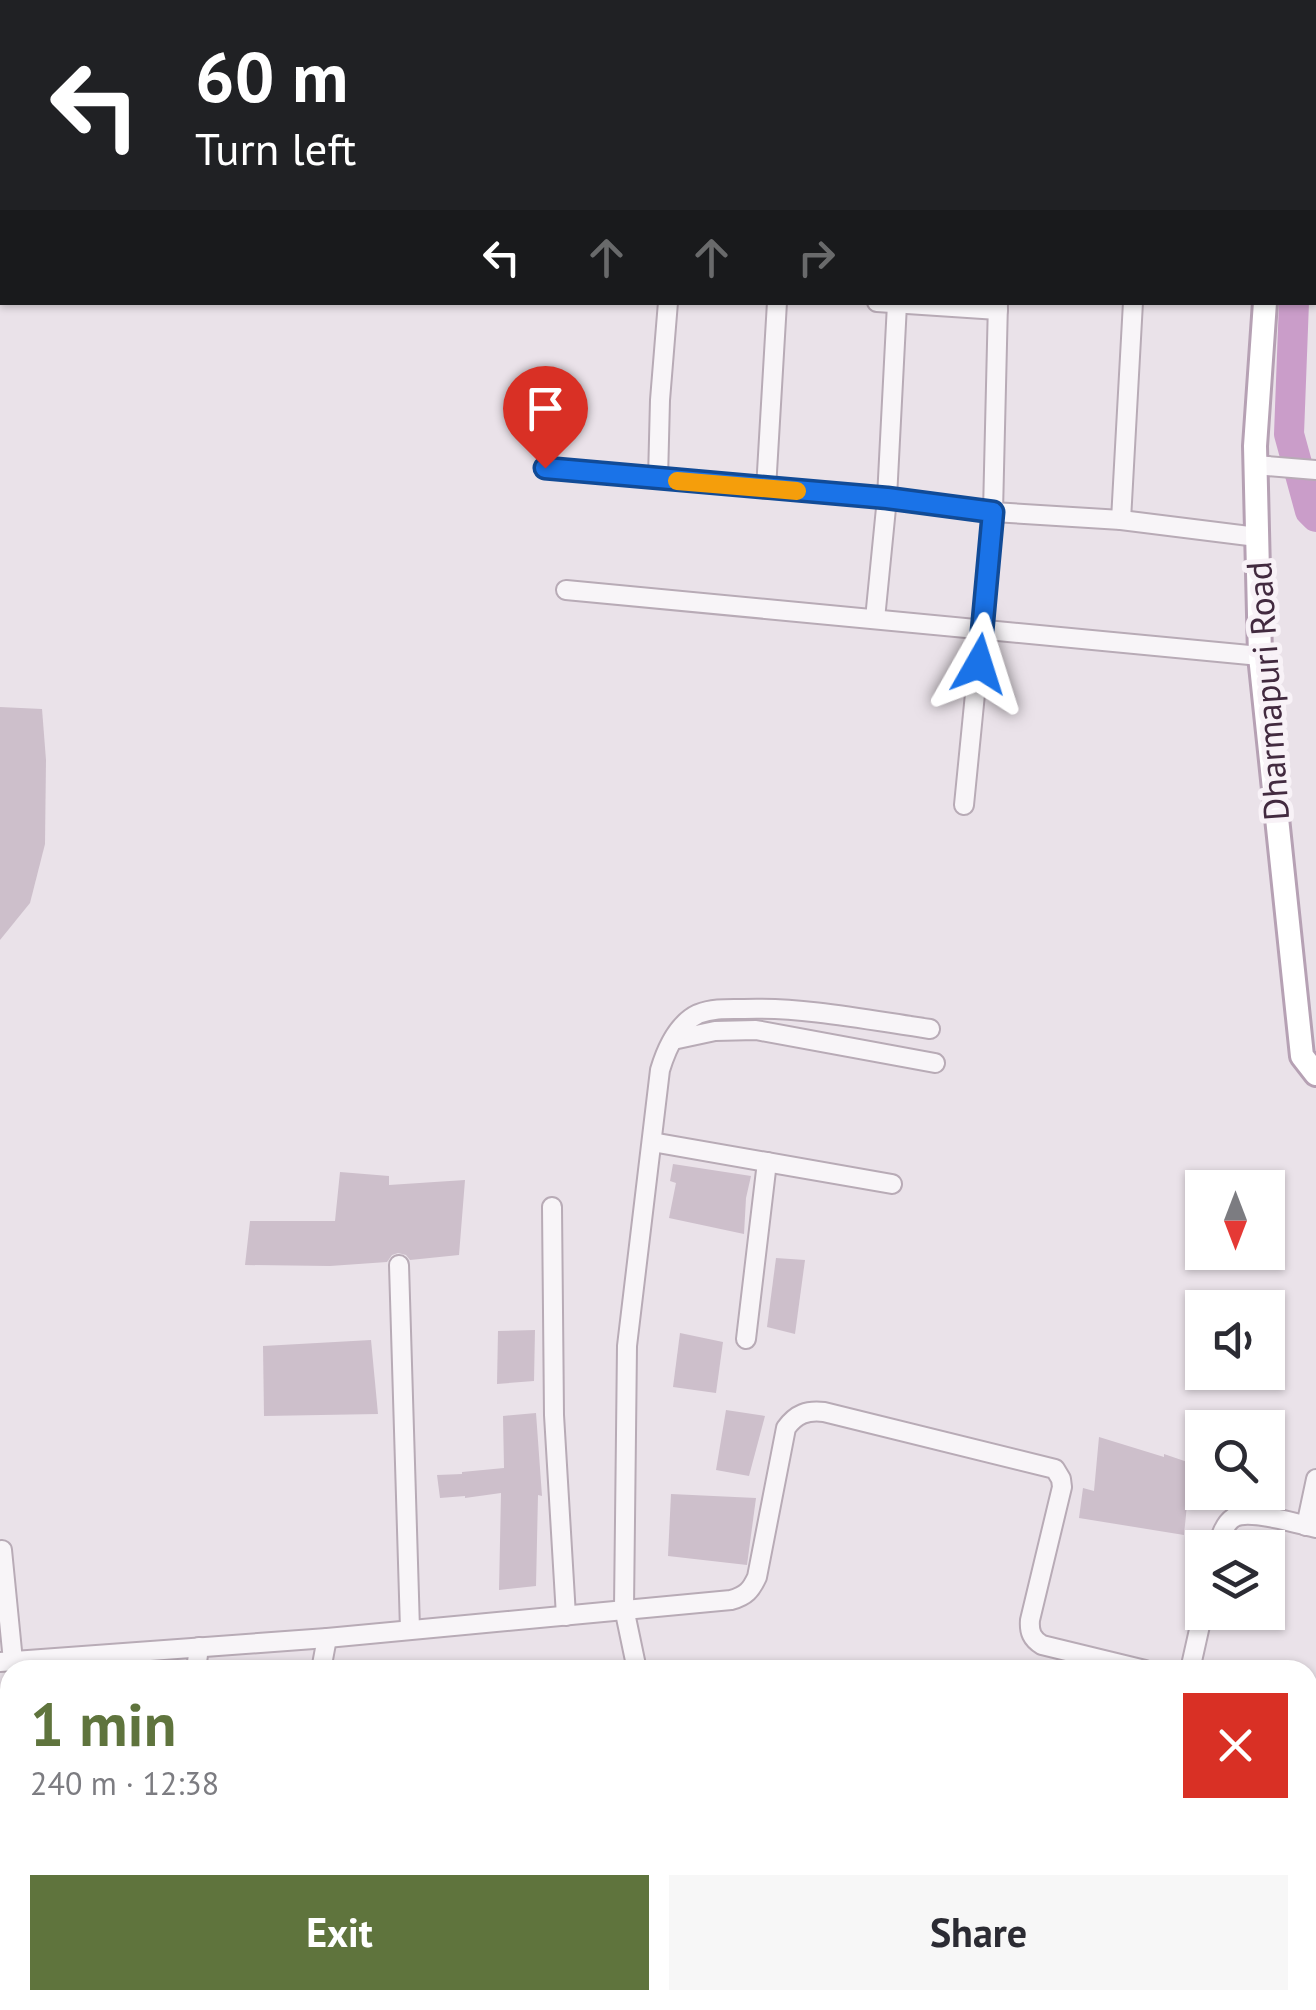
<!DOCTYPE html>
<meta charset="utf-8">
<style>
:root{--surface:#fff;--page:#f7f7f7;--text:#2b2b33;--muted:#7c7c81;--accent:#5f743d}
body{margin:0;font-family:"PT Sans",sans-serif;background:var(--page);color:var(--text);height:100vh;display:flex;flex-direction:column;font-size:38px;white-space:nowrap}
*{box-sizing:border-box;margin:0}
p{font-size:32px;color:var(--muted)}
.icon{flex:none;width:55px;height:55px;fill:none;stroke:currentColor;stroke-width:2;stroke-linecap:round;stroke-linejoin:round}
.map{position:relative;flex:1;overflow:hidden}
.side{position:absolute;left:0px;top:1660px;width:1318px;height:350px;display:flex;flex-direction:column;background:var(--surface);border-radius:30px 30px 0 0;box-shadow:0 2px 8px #0004}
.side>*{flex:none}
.top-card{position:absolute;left:0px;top:0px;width:1318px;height:305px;box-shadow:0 2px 8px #0004;background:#202124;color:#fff;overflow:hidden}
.needle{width:65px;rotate:180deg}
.controls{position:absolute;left:1185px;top:1170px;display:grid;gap:20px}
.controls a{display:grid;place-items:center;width:100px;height:100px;border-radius:0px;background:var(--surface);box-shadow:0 2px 8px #0004;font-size:50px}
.pin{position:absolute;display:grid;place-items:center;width:85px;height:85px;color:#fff;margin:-102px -42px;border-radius:50% 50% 50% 0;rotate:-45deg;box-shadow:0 0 10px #0007}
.pin .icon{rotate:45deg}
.me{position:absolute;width:110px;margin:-55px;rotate:6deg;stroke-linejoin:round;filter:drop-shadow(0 0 8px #0008)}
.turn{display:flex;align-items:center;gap:35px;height:210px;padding:0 30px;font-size:45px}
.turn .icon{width:130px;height:130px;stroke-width:2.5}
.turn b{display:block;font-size:70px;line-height:85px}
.lanes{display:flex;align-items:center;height:95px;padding:0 30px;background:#0003;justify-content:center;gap:50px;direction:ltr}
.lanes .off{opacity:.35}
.round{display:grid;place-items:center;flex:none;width:105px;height:105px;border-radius:0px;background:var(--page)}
.headline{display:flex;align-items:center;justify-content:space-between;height:170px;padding:0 30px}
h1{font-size:60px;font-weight:700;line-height:75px;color:var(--accent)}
.action{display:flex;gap:20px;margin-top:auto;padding:20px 30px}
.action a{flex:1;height:115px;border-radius:0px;background:var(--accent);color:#fff;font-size:40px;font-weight:700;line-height:115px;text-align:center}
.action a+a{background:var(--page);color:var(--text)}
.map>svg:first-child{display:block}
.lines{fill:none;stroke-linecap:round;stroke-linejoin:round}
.river{stroke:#ca9dc9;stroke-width:30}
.building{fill:#cdbfcb}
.minor-casing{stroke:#b8abb6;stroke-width:22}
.major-casing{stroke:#b6a1b4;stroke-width:28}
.minor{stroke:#f8f5f8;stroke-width:18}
.major{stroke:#fff;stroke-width:22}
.route-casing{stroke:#114b97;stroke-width:25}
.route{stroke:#1a73e8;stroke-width:18}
.slow{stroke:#f59e0b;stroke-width:18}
.labels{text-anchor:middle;stroke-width:10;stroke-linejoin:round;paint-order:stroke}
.street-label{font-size:35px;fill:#422a3f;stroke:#f8f2f7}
</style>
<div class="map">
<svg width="1316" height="2010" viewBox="0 0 1316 2010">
<rect width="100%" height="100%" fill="#eae2e9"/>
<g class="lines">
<!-- river -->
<g class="river">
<path d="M764 0 765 2"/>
<path d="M1294 302 1289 434 1310 511 1316 517"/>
</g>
</g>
<!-- building -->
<g class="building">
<path d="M0 707 42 709 46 760 45 844 30 903 0 940Z"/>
<path d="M673 1164 751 1176 746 1198 744 1234 669 1218 676 1183 670 1181Z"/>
<path d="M340 1172 389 1176V1185L465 1180 459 1255 410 1260 406 1255 398 1253 392 1255 387 1262 330 1266 245 1265 250 1221H335Z"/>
<path d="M776 1258 805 1260 795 1334 767 1327Z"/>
<path d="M535 1330 534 1381 497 1384 498 1331Z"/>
<path d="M680 1333 723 1342 716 1393 673 1387Z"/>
<path d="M371 1340 378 1414 264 1416 263 1346Z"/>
<path d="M726 1410 765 1416 749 1476 716 1470Z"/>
<path d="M536 1413 542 1496 538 1495 536 1586 499 1590 501 1493 465 1498V1496L440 1498 437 1475 462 1474V1472L504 1468 503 1416Z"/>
<path d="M1099 1437 1164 1457V1454L1202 1467V1499L1188 1495 1184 1535 1079 1518 1083 1488 1094 1491Z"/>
<path d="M671 1494 756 1498 747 1565 668 1556Z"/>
</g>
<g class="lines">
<!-- minor casing -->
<g class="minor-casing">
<g id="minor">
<path d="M779 0V2"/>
<path d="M50 2V0"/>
<path d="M169 2 170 0"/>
<path d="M290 2V0"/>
<path d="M412 2V0"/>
<path d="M561 2V0"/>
<path d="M0 242H2"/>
<path d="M877 302 998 310"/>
<path d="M1255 465 1316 470"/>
<path d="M545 468 887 498 993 512 1121 520 1257 537"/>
<path d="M658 479 660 400 668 302"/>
<path d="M766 489 777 302"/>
<path d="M1121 520 1133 302"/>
<path d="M566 590 1260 656"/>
<path d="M875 619 887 498 897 304"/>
<path d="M964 805 993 512 998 302"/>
<path d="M673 1040 715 1031 756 1030 935 1063"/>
<path d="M652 1142 892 1184"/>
<path d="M552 1207 554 1415 566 1616"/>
<path d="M399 1265 410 1629"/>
<path d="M746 1339 767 1162"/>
<path d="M1306 1526 1316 1479"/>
<path d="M1217 1548C1220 1538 1224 1524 1233 1518 1249 1508 1298 1524 1316 1528"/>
<path d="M2 1550 13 1661"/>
<path d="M0 1662 327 1638 731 1600C746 1596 751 1590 757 1577L786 1428C796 1414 807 1410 824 1412L1055 1469 1061 1479 1062 1487 1030 1620C1029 1632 1032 1639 1042 1645L1145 1670"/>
<path d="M196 1670 199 1647"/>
<path d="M321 1670 327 1638"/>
<path d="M637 1670 624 1608 627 1346 660 1070C666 1050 677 1024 698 1014 713 1008 728 1009 744 1009 806 1007 868 1020 930 1029"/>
<path d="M1190 1670 1203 1612"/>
<path d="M1308 1712 1316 1715"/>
<path d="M0 1796H10"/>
<path d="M1308 1885 1316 1852"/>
<path d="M0 1893 10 1892"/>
<path d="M1308 1935 1316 1938"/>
<path d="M420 2000 476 2010"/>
<path d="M39 2010 40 2000"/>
<path d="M139 2010 141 2000"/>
<path d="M267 2010 268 2000"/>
<path d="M497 2010 498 2000"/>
<path d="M714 2010 716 2000"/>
<path d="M1148 2010 1150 2000"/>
<path d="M1273 2010 1276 2000"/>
</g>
</g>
<!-- major casing -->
<g class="major-casing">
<g id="major">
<path d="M1287 2V0"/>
<path d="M1265 302 1255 446 1260 656 1302 1056 1316 1074"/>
</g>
</g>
<!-- minor -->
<use href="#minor" class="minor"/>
<!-- major -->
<use href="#major" class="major"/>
</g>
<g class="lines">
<!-- route casing -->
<g class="route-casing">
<path id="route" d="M545 468 887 498 993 512 979 664"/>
</g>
<!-- route -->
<use href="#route" class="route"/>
<!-- slow -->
<path class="slow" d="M677 481 797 491"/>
</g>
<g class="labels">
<!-- street labels -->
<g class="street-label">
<text transform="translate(1268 691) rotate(-94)" y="12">Dharmapuri Road</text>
</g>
</g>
</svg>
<div class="controls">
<a><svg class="needle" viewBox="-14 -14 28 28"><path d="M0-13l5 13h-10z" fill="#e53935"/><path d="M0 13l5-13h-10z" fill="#7c7c81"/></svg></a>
<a><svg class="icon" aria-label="sound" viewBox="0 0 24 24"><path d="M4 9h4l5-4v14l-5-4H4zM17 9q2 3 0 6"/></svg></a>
<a><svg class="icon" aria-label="search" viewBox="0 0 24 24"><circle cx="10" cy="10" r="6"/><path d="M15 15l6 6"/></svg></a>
<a><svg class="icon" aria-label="layers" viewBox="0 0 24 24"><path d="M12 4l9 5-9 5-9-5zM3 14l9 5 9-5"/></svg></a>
</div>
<div class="pin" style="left:545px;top:468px;background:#d93025"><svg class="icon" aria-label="arrive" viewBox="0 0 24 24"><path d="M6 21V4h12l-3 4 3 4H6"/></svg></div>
<svg class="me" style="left:979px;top:664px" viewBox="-20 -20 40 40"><path d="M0-17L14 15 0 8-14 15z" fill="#1a73e8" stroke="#fff" stroke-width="4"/></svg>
<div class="top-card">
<div class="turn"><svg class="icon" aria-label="left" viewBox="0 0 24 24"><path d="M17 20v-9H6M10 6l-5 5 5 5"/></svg><div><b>60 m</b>Turn left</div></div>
<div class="lanes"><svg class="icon" aria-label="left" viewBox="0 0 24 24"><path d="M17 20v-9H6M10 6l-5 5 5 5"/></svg><svg class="icon off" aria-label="ahead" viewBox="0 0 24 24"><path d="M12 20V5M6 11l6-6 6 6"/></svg><svg class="icon off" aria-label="ahead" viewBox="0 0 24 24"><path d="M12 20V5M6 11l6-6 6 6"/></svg><svg class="icon off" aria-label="right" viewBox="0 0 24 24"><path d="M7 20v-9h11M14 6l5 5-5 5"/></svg></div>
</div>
<section class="side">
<div class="headline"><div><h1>1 min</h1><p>240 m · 12:38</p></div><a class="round" style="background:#d93025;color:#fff"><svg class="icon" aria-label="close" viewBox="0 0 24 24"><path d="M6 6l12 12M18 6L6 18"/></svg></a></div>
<div class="action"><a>Exit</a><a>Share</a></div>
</section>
</div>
